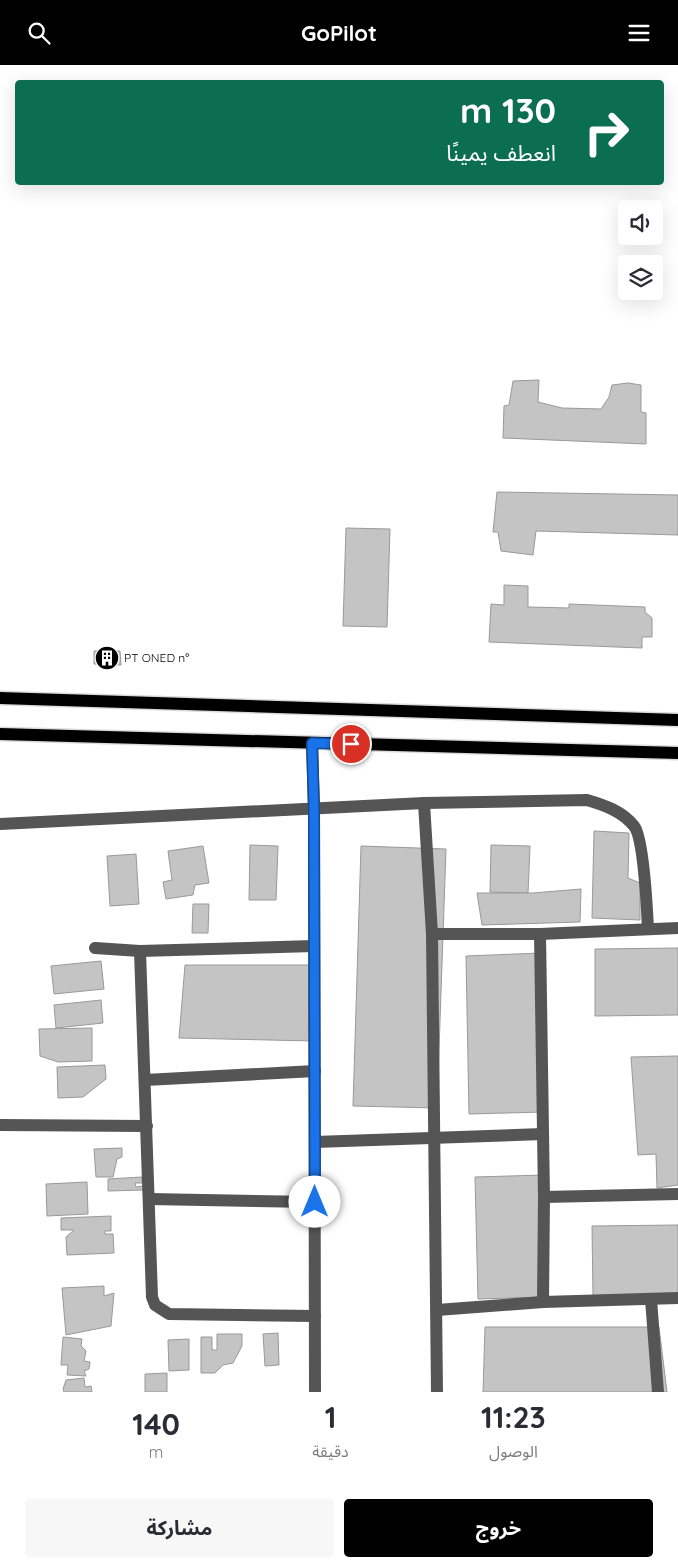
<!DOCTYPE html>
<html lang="ar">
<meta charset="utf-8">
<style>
:root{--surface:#fff;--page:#f7f7f7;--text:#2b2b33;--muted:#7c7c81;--accent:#000}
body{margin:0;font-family:Quicksand,"Noto Sans Arabic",sans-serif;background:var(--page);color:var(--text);direction:rtl;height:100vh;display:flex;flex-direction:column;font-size:19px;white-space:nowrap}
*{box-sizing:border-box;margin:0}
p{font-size:16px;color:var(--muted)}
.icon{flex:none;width:28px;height:28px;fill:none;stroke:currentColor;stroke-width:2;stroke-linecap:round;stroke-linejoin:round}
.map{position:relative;height:1327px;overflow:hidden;direction:ltr}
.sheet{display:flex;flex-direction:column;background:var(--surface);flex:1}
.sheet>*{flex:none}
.banner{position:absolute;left:15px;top:15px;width:649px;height:105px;border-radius:5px;box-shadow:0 5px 20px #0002;direction:rtl;background:#0b6e4f;color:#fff;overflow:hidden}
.fabs{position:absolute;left:618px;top:135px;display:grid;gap:10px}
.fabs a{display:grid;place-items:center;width:45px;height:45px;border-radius:5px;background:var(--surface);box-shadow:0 5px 20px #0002;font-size:25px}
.pin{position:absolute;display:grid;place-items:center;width:42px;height:42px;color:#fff;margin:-21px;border:2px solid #fff;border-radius:50%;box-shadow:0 1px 5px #0007}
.me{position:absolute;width:55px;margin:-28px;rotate:0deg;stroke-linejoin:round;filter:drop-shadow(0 0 4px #0008)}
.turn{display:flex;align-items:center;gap:18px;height:105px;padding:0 25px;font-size:22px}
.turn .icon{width:65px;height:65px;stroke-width:2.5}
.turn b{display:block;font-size:35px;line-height:42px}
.eta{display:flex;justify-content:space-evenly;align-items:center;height:85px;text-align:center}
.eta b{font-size:30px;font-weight:700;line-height:35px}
.button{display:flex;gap:10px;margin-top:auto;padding:10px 25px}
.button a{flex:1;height:58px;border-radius:5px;background:var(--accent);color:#fff;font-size:20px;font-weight:700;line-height:58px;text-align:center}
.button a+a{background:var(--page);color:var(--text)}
header{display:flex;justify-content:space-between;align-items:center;height:65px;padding:0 25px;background:var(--accent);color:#fff;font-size:22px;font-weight:700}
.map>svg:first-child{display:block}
.building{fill:#c4c4c4;stroke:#999}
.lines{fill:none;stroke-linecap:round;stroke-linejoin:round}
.major-casing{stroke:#dbdbdb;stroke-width:15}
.minor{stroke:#555;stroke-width:12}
.major{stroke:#000;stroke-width:12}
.route-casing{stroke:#114b97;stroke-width:12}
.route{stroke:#1a73e8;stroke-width:9}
.labels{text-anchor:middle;stroke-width:5;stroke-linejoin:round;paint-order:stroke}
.poi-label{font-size:12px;fill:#000;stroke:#fff;text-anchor:start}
</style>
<header><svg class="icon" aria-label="menu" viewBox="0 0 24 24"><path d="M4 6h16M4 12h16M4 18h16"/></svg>GoPilot<svg class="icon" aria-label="search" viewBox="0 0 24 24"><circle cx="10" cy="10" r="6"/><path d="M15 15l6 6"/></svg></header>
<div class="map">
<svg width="678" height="1327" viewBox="0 0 678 1327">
<rect width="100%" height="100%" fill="#fff"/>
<!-- building -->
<g class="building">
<path d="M539 315 538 337 562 343 601 344 609 332 612 320 628 318 641 320V347L646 348V379L503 373 504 341 509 340 513 316Z"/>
<path d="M497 427 678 430V470L536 466 533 490 501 486 498 467H493Z"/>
<path d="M346 463 390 464 387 562 343 561Z"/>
<path d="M504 520 528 521V542L569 543V539L645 542V547L652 553V572H642V583L489 577 491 539 504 540Z"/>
<path d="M94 586H120L121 600 94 599Z"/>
<path d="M594 766 629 768 628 813 640 818V855L592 853Z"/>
<path d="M250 780 278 781 276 835H249Z"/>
<path d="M491 780 530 781 528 828 490 827Z"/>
<path d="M203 781 209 818 195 820 193 830 166 834 163 817 172 815 168 786Z"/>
<path d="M361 781 446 784 437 1043 353 1041Z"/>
<path d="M136 789 139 839 110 841 107 791Z"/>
<path d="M581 824 580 857 482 860 477 828H533Z"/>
<path d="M193 839H209L208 868H192Z"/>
<path d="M678 883V950L595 951V884Z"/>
<path d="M541 888 544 1047 469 1049 466 891Z"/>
<path d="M101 896 104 924 54 929 51 901Z"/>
<path d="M185 900H314V976L179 973Z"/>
<path d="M101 935 103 958 56 963 54 940Z"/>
<path d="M92 963V996L58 997 40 991 39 964Z"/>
<path d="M678 991V1120L657 1123 656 1089 638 1090 631 992Z"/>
<path d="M105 1000 106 1014 83 1032 58 1033 57 1002Z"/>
<path d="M122 1083V1092L117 1094 113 1112H96L94 1084Z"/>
<path d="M544 1110 547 1232 478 1234 475 1112Z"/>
<path d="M142 1112V1118H135L136 1122 143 1121V1125L108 1126V1114Z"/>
<path d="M87 1117 88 1149 47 1151 46 1119Z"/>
<path d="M111 1151V1166H105V1169H113L114 1188 67 1190 66 1172 74 1165H61V1153Z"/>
<path d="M678 1160V1228L593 1231 592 1161Z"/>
<path d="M104 1221V1231L114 1228 111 1261 66 1270 62 1223Z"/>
<path d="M485 1262H659L667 1327H483Z"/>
<path d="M278 1268 279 1300 265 1301 263 1269Z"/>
<path d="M217 1269H242V1281L233 1298 223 1300 215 1308H201V1272H212V1285H217Z"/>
<path d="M63 1272 82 1274 81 1281 86 1286 84 1296 90 1297 89 1304 84 1306 86 1311 67 1310 68 1300H61Z"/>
<path d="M189 1274V1305L169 1306 168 1275Z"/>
<path d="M167 1308V1327H145V1309Z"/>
<path d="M84 1313 85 1322 91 1321 92 1327H64L63 1324 66 1315Z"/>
</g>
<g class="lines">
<!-- major casing -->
<g class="major-casing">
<g id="major">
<path d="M0 633 678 655"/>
<path d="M0 669 678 688"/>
</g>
</g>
<!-- minor -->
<g class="minor">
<path d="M312 678 314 744 315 1327"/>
<path d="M424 738 432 869 437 1327"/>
<path d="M0 759 424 738 587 735C604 740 622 746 634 761 644 773 647 845 648 864"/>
<path d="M432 869H540L678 863"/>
<path d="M540 869 544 1132 543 1237"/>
<path d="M95 883 140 886 314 881"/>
<path d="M140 886 152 1232 155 1240 169 1249 315 1251"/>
<path d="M145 1015 315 1006"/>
<path d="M0 1060 147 1061"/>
<path d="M315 1077 543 1069"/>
<path d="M544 1132 678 1129"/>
<path d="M149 1134 315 1137"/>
<path d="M651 1234 658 1327"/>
<path d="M437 1245 543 1237 678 1233"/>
</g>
<!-- major -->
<use href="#major" class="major"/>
</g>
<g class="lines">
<!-- route casing -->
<g class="route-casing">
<path id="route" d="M315 1137 314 744 312 678 351 679"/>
</g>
<!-- route -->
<use href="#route" class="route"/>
</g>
<!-- icons -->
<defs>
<g id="building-disc" transform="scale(1.25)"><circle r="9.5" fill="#000" stroke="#fff"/><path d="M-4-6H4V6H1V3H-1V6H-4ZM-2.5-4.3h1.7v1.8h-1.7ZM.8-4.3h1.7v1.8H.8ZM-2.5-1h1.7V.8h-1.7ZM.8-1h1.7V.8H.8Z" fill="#fff"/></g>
</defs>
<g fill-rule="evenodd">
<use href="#building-disc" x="107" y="593"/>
</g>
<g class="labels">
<!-- poi labels -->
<g class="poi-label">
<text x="124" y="597">PT ONED n°</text>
</g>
</g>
</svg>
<div class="fabs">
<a><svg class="icon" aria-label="sound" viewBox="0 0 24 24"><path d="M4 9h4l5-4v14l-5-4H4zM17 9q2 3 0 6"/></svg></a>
<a><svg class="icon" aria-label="layers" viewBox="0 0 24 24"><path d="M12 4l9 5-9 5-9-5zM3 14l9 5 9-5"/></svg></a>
</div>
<div class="pin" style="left:351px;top:679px;background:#d93025"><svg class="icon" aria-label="arrive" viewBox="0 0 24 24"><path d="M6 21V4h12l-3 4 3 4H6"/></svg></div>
<svg class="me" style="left:315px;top:1137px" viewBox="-20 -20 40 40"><circle r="19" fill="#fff"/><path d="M0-13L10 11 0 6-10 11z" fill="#1a73e8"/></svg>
<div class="banner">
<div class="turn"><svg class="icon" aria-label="right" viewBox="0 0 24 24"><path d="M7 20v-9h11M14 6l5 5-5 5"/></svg><div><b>130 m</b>انعطف يمينًا</div></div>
</div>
</div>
<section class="sheet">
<div class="eta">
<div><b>11:23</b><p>الوصول</p></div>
<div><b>1</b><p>دقيقة</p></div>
<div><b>140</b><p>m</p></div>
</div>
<div class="button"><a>خروج</a><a>مشاركة</a></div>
</section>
